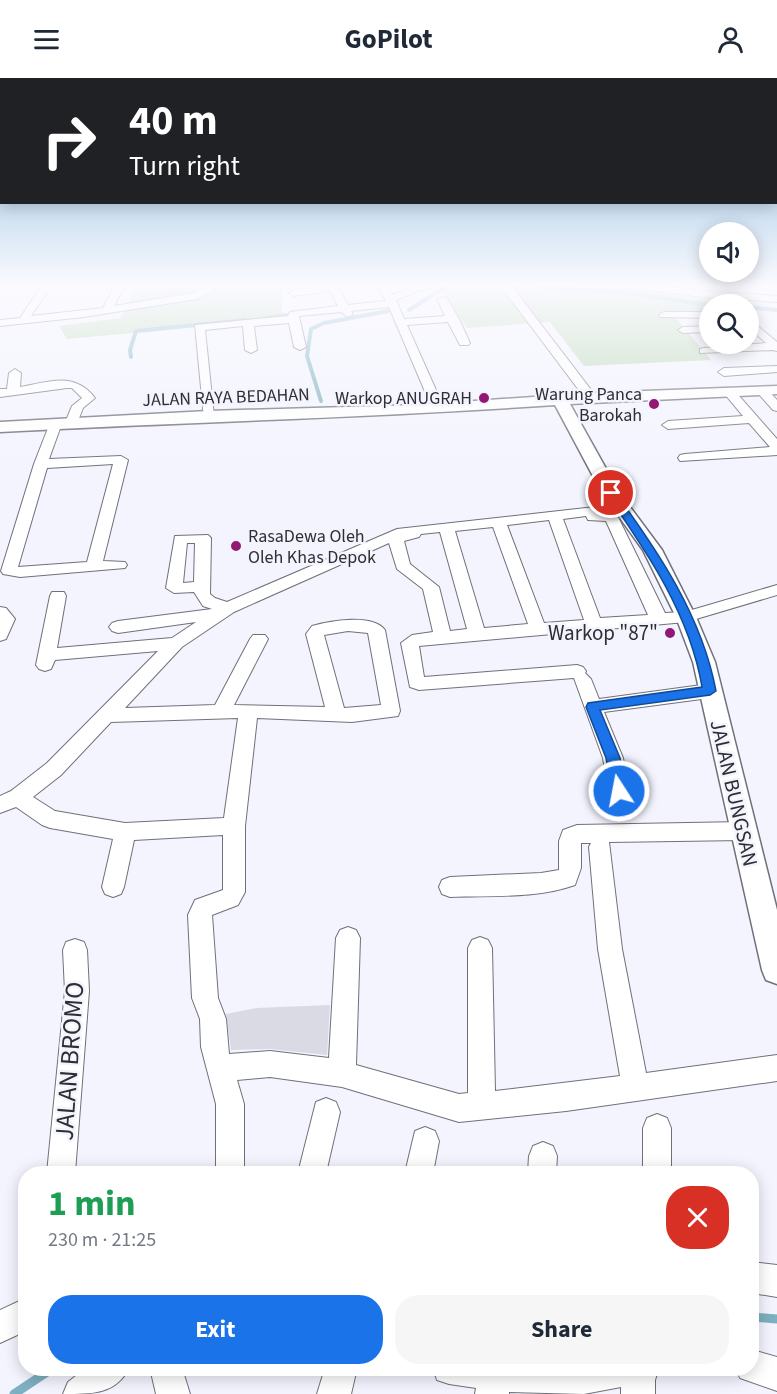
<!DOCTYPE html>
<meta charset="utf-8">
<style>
:root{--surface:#fff;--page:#f6f6f7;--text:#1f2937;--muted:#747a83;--accent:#1a73e8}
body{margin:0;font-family:"Source Sans 3",sans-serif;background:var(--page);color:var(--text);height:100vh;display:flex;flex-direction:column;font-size:22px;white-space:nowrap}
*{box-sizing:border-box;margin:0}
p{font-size:20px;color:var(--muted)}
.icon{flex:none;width:33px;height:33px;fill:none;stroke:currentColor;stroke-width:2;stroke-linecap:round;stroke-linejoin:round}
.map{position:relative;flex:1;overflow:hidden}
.sheet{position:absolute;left:18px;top:1088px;width:741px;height:210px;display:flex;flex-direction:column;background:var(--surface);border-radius:24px;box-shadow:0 3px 15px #0003}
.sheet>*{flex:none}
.guide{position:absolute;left:0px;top:0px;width:777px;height:126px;box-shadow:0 3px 15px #0003;background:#202124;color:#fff;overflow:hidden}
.buttons{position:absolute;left:699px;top:144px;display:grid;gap:12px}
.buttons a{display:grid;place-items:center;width:60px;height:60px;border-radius:50%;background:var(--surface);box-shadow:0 3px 15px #0003;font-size:30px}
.pin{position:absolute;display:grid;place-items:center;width:51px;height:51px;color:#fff;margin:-26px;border:3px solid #fff;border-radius:50%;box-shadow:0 2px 6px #0007}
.me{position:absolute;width:66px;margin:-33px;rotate:349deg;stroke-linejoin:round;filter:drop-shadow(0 0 4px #0008)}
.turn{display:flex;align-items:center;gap:21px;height:126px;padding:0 30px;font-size:27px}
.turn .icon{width:78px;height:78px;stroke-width:2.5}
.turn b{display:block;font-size:42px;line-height:51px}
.round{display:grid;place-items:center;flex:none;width:63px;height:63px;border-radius:24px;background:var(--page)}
.headline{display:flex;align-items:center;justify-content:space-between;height:102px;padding:0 30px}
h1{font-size:36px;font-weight:700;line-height:45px;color:#1e9e55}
.button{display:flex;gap:12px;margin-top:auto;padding:12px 30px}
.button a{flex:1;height:69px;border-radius:24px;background:var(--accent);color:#fff;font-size:24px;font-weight:700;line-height:69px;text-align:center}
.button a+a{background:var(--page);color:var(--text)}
header{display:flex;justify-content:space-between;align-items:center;height:78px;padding:0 30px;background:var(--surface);font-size:27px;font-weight:700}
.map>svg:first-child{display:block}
.green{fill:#bdd8b5}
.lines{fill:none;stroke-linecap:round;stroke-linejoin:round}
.stream-far1{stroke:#7db0c0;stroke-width:4}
.stream{stroke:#7db0c0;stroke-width:9}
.building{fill:#dadae4}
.minor-casing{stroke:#707079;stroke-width:2}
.tertiary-casing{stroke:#707079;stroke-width:3}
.minor{fill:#fff;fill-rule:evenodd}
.tertiary{fill:#fff;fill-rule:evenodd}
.route{fill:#1a73e8;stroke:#114b97;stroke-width:1.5}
.poi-dot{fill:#921875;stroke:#f3f4fe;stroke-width:2}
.labels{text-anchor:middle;stroke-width:5;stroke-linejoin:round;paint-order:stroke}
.far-poi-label{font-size:18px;fill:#2f2f33;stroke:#f3f4fe;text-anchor:end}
.far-street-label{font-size:18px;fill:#2f2f33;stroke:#f3f4fe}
.poi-label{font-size:21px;fill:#2f2f33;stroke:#f3f4fe;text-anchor:end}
.street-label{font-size:21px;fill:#2f2f33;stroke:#f3f4fe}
.near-street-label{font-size:26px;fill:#2f2f33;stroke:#f3f4fe}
</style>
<header><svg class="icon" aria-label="menu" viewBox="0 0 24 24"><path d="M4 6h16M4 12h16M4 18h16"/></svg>GoPilot<svg class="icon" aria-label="person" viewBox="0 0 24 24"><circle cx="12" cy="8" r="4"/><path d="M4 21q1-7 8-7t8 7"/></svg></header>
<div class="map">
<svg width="777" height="1316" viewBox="0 0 777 1316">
<rect width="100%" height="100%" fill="#f3f4fe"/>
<!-- green -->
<g class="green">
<path d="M138 207H308L282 213V241L67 261 59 248 120 240Z"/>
<path d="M520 207H618L665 216 748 226H710L709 238 675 239 711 282 584 288 550 244 467 250 441 210Z"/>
</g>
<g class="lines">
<!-- stream-far1 -->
<g class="stream-far1">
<path d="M538 207 564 211 620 214 710 227"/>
<path d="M748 229 777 232"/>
<path d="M409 232 448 207"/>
<path d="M267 240 287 237"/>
<path d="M131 279 130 272 136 253 245 242"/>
<path d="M321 323 307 278 311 251 324 245 388 233"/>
</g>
<!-- stream -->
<g class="stream">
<path d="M752 1239 777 1241"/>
<path d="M14 1316 53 1290"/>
</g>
</g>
<!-- building -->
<path class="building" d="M330 927 327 977 270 971 231 972 226 936 256 930Z"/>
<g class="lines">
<!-- minor casing -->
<g class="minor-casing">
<g id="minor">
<path d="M42 207H52L31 238 103 230 115 207H125L114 228 194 215 204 210 205 207H215L212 214 197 221 84 239 0 248V242L20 240Z"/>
<path d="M333 207 337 208 348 227 386 223 377 207H385L392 217 415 208 440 207 438 209 418 213 396 222 404 241 445 238 437 221 446 219 459 241 470 265 468 267H460L448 244 407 247 444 330 442 333 438 334 432 330 389 229 351 233 353 236 348 239 341 234 299 238 306 269 300 272 294 269 289 245 254 248 257 272 251 275 245 272 243 248 205 252 214 338 212 341H204L195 247 288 238 290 234 338 228 330 213 294 218 289 215 294 212Z"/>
<path d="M494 207H506L514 211 595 317V323H587L506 215Z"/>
<path d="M630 207H655L703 213 777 218V224L703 219 635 210Z"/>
<path d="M664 234H710V240L660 239 659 237Z"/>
<path d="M748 240 777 264V273L772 272 700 275V271L704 270 766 265 748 249Z"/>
<path d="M710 248V254L683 255 678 252 683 249Z"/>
<path d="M777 288V294L724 298 718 294 724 290Z"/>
<path d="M15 291 21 295 20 309C49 304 74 293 95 320L83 330 76 348H66L65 345 72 328 82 320 72 310H67L0 319V311H7L9 295Z"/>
<path d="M762 309 766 310 777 322V333L773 332 756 313Z"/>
<path d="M729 310 733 311 777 361V377L680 383 678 380 680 377 685 376 770 369 749 345 668 351 662 347 668 343 743 338 723 314Z"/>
<path d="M56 341 62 345 49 381 121 378 128 382 103 483 125 484 127 487 125 490 20 499 3 496 1 493 34 386 50 345ZM113 386 87 484 18 489 47 390Z"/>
<path d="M622 426 629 430 627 433 614 435 618 439 665 535 685 534 777 507V517L686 544 419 568 424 599 577 587 583 589 586 593 585 595 591 601 599 621 709 606 716 608 718 613 716 618 709 620 604 634 623 680 633 729 629 735 622 737 615 735 611 729 603 680 574 600 419 612 410 609 401 565 412 557 433 554 423 511 397 491 389 465 234 534 182 569 125 630 215 627 250 561 253 557H265L268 561 234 627 325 629 306 556 312 548C329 543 373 535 385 552L400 633 398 638 352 644 257 640 245 748V814L238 827 212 837 218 920 226 941 229 976 270 973 329 980 336 860 340 852 348 849 356 852 360 860 356 987 459 1016 468 1015V870L472 862 480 859 488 862 492 870 495 1013 620 998 598 871 589 769 591 765H581V790L575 807C536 821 491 817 450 819L442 816 439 809 442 802 450 799 541 795 559 792V763L563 752 577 747 743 744 751 747 754 753 751 759 743 762 609 764 622 871 646 995 777 977V1003L566 1033 459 1044 342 1009 270 999 237 1002 244 1026V1095H216V1026L201 969 200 941 192 920 188 837 195 822 223 812V757L134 762 124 809 121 816 113 819 105 816 102 809 113 761 50 750 42 747 16 729 0 735V718L11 713 47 685 158 573 55 582 51 591 45 593 39 591 36 587 50 518 52 514H64L66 518 57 570 172 560 196 544 118 555 112 553 109 549 112 545 118 543 212 531 203 528 194 514 174 515 166 510 175 458 208 457 211 460 210 516 215 520 227 524 397 451ZM586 438 588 442 606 443 648 537 600 540 563 441ZM549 442 584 542 544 545 507 447ZM493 449 528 546 484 550 455 453ZM440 454 467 551 450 553 439 509 410 486 404 463 419 459 421 456ZM187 465H195L194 504 183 505ZM348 553 368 555 381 627 344 630 324 557ZM238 640 224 740 125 745 55 733 33 719 61 697 111 644Z"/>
<path d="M0 529 6 530 15 541 6 561 0 563Z"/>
<path d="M75 861 84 864 87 872 89 913 75 1095H47L65 913 63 872 66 864Z"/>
<path d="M326 1020 336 1024 340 1034 326 1095H298L316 1024Z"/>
<path d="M657 1036 667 1040 671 1050V1095H643V1050L647 1040Z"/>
<path d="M425 1049 435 1053 439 1063 433 1095H405L415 1053Z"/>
<path d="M543 1064 553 1068 557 1078 556 1095H528L529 1078 533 1068Z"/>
<path d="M752 1184 777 1187V1219L752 1215Z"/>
<path d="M26 1220V1253L0 1265V1232Z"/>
<path d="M752 1272 777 1279V1313L740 1300 736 1290H752Z"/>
<path d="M86 1290H129C116 1316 93 1316 63 1316L68 1304Z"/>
<path d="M150 1290H182L190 1316H156Z"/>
<path d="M325 1290H357L351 1316H317Z"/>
<path d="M433 1290H659L655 1302V1316H621V1309L584 1316 509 1314V1316H475L476 1310 449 1306 437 1302Z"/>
</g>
</g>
<!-- tertiary casing -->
<g class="tertiary-casing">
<path id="tertiary" d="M777 308V316L570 326 619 414 662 472 696 539 715 584 777 832V906L766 902 762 892 693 584 676 539 643 472 602 415 555 327C370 340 185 344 0 354V344L208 333 415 327 591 315Z"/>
</g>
<!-- minor -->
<use href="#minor" class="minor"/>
<!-- tertiary -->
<use href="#tertiary" class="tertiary"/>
</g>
<!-- sky -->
<linearGradient id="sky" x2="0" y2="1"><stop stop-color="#7db2d8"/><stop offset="0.53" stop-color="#fafaff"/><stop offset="1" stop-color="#fafaff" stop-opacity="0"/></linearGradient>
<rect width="777" height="391" fill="url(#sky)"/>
<!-- route -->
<path class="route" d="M611 412 614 413C658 473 702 538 716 613L710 617 600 632 620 680 626 713 624 717H614L612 713 606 680 586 629 588 625 702 609C690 537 647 474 606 415Z"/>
<!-- markers -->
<g class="poi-dot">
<circle cx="484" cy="320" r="6"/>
<circle cx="654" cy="326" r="6"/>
<circle cx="236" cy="468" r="6"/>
<circle cx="670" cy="555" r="6"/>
</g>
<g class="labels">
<!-- far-poi labels -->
<g class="far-poi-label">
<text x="642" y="322">Warung Panca<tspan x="642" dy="21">Barokah</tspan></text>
<text x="472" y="326">Warkop ANUGRAH</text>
<text x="248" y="464" text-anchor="start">RasaDewa Oleh<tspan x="248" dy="21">Oleh Khas Depok</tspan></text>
</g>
<!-- far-street labels -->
<g class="far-street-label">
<text transform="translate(226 319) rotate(-2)" y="6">JALAN RAYA BEDAHAN</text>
</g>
<!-- poi labels -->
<g class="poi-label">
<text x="658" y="562">Warkop "87"</text>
</g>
<!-- street labels -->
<g class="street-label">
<text transform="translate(734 715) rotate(77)" y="7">JALAN BUNGSAN</text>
</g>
<!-- near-street labels -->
<g class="near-street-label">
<text transform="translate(69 983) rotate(-86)" y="9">JALAN BROMO</text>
</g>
</g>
</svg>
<div class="buttons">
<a><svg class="icon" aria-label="sound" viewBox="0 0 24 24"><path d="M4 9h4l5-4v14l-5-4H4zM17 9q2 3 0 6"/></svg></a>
<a><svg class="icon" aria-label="search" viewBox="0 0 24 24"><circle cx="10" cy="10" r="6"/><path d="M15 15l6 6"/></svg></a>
</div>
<div class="pin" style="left:611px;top:415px;background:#d93025"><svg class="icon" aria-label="arrive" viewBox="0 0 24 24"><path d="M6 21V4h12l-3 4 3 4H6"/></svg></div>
<svg class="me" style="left:619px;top:713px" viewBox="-20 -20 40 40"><circle r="17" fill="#1a73e8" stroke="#fff" stroke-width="3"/><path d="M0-11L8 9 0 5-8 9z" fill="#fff"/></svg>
<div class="guide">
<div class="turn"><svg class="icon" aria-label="right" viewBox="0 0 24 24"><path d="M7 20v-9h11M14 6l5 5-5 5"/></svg><div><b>40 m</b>Turn right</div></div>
</div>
<section class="sheet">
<div class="headline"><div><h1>1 min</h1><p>230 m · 21:25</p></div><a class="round" style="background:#d93025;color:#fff"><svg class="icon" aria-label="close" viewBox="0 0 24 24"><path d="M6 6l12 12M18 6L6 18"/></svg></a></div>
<div class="button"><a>Exit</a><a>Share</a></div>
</section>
</div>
